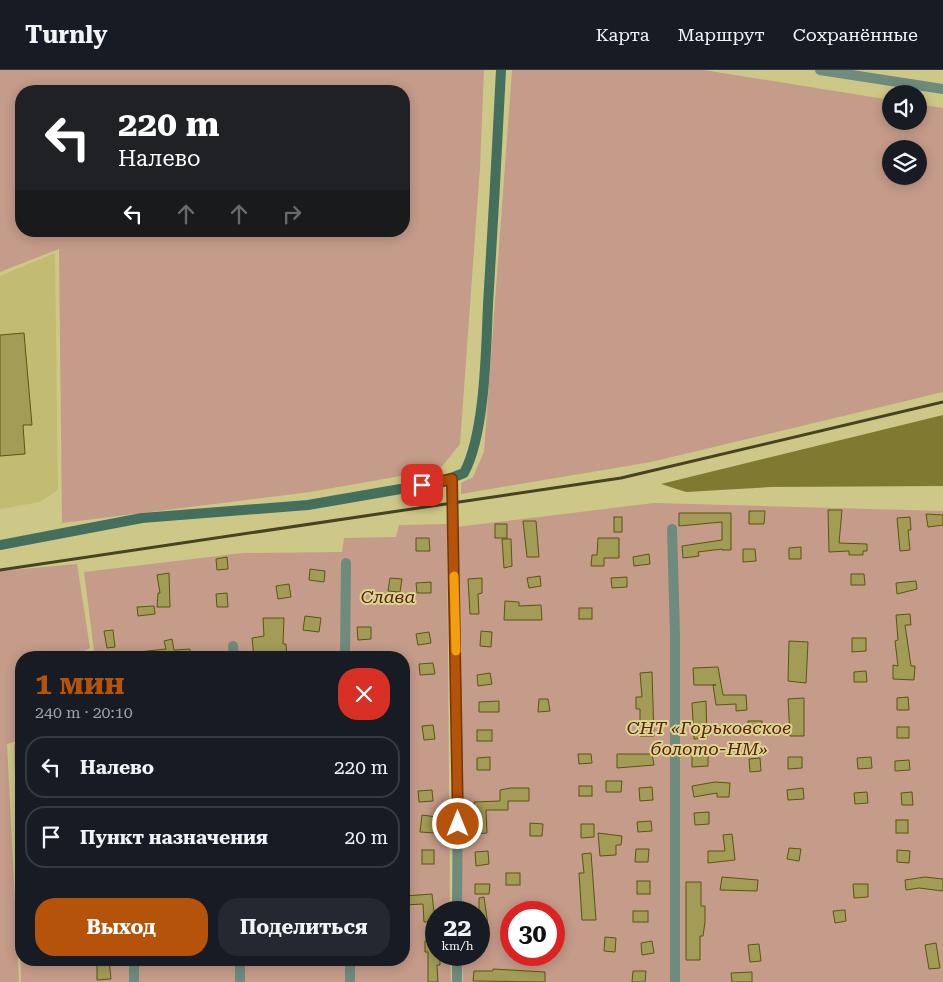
<!DOCTYPE html>
<html lang="ru">
<meta charset="utf-8">
<style>
:root{--surface:#171b24;--page:#242831;--text:#f1f3f6;--muted:#9ea1a6;--line:#363941;--accent:#b45309}
body{margin:0;font-family:"Roboto Serif",serif;background:var(--page);color:var(--text);height:100vh;display:flex;flex-direction:column;font-size:19px;white-space:nowrap}
*{box-sizing:border-box;margin:0}
p{font-size:16px;color:var(--muted)}
.icon{flex:none;width:28px;height:28px;fill:none;stroke:currentColor;stroke-width:2;stroke-linecap:round;stroke-linejoin:round}
.map{position:relative;flex:1;overflow:hidden}
.panel{position:absolute;left:15px;top:581px;width:395px;height:315px;display:flex;flex-direction:column;background:var(--surface);border-radius:20px;box-shadow:0 2px 12px #0003}
.panel>*{flex:none}
.top-card{position:absolute;left:15px;top:15px;width:395px;height:152px;border-radius:20px;box-shadow:0 2px 12px #0003;background:#202124;color:#fff;overflow:hidden}
.controls{position:absolute;left:882px;top:15px;display:grid;gap:10px}
.controls a{display:grid;place-items:center;width:45px;height:45px;border-radius:50%;background:var(--surface);box-shadow:0 2px 12px #0003;font-size:25px}
.speed{position:absolute;left:425px;top:831px;display:flex;gap:10px;font-size:25px;font-weight:700;text-align:center}
.speed>*{display:grid;place-content:center;width:65px;height:65px;border-radius:50%;background:var(--surface);box-shadow:0 2px 12px #0003;line-height:1}
.speed small{font-size:12px;font-weight:400}
.speed .limit{border:8px solid #d22;background:#fff;color:#111}
.pin{position:absolute;display:grid;place-items:center;width:42px;height:42px;color:#fff;margin:-21px;border-radius:10px;box-shadow:0 2px 8px #0006}
.me{position:absolute;width:55px;margin:-28px;rotate:0deg;stroke-linejoin:round;filter:drop-shadow(0 0 4px #0008)}
.turn{display:flex;align-items:center;gap:18px;height:105px;padding:0 20px;font-size:22px}
.turn .icon{width:65px;height:65px;stroke-width:2.5}
.turn b{display:block;font-size:35px;line-height:42px}
.lanes{display:flex;align-items:center;height:48px;padding:0 20px;background:#0003;justify-content:center;gap:25px;direction:ltr}
.lanes .off{opacity:.35}
.round{display:grid;place-items:center;flex:none;width:52px;height:52px;border-radius:20px;background:var(--page)}
.summary{display:flex;align-items:center;justify-content:space-between;height:85px;padding:0 20px}
h1{font-size:30px;font-weight:700;line-height:38px;color:var(--accent)}
.cta{display:flex;gap:10px;margin-top:auto;padding:10px 20px}
.cta a{flex:1;height:58px;border-radius:20px;background:var(--accent);color:#fff;font-size:20px;font-weight:700;line-height:58px;text-align:center}
.cta a+a{background:var(--page);color:var(--text)}
ul{padding:0;list-style:none}
li{display:flex;align-items:center;gap:15px;height:62px;margin:0 10px 8px;padding:0 10px;border:2px solid var(--line);border-radius:20px}
li div{flex:1}
li b{display:block;font-size:19px}
li em{font-style:normal}
header{display:flex;align-items:center;gap:30px;box-sizing:border-box;height:70px;padding:0 25px;background:var(--surface);border-bottom:1px solid var(--line)}
header strong{font-size:24px}
nav{display:flex;gap:28px;margin-inline-start:auto;font-size:18px}
.map>svg:first-child{display:block}
.built{fill:#c2bc73}
.green{fill:#c59b89;fill-rule:evenodd}
.water{fill:#7f7932}
.building{fill:#a29c56;stroke:#5a5512}
.lines{fill:none;stroke-linecap:round;stroke-linejoin:round}
.street{stroke:#6f8b7d;stroke-width:10}
.secondary{stroke:#446f5c;stroke-width:10}
.rail{stroke:#464223;stroke-width:3}
.route-casing{stroke:#753606;stroke-width:12}
.route{stroke:#b45309;stroke-width:9}
.slow{stroke:#f59e0b;stroke-width:9}
.labels{text-anchor:middle;stroke-width:4;stroke-linejoin:round;paint-order:stroke}
.park-label{font-size:18px;font-style:italic;fill:#5e2100;stroke:#dad594}
</style>
<header>
<strong>Turnly</strong>
<nav><a>Карта</a><a>Маршрут</a><a>Сохранённые</a></nav>
</header>
<div class="map">
<svg width="943" height="912" viewBox="0 0 943 912">
<rect width="100%" height="100%" fill="#cdc887"/>
<!-- built -->
<path class="built" d="M55 183 58 420 40 432 0 439V206Z"/>
<!-- green -->
<g class="green">
<path d="M0 0H484L480 97 460 374 440 399 310 422 62 453 59 179 0 202ZM21 21H404V161H21Z"/>
<path d="M512 0H704L891 30V51H919V34L943 38V322L651 392 461 424V413L473 407 484 382ZM891 79H919V106H891Z"/>
<path d="M654 433 943 441V912H463L462 885H479V842H462L456 457ZM511 842H554V885H511Z"/>
<path d="M447 454 450 842H436V885H450L451 912H21L14 675 21 672V890H404V588L81 587 94 581 84 502 243 483 342 482 344 468 396 467 399 455Z"/>
<path d="M77 494 90 578 74 587 21 588V670L7 674 19 912H0V501Z"/>
</g>
<!-- water -->
<path class="water" d="M943 345V416L771 417 686 422 661 414Z"/>
<!-- building -->
<g class="building">
<path d="M24 263 32 355H23L25 384 0 386V265Z"/>
<path d="M828 440H842L839 473 867 474V481H863V485H849V481L829 482Z"/>
<path d="M749 441H765L764 454H749Z"/>
<path d="M679 443H731V480H722V479L698 482 699 486 683 488 682 476 722 470V452L679 456Z"/>
<path d="M926 444 943 445V455L928 457Z"/>
<rect x="614" y="447" width="8" height="15"/>
<path d="M910 447 911 460H908L910 480 900 481 897 448Z"/>
<path d="M523 451H536L539 487H527Z"/>
<rect x="495" y="454" width="12" height="14"/>
<path d="M416 468H429L430 481H416Z"/>
<path d="M598 468H619V488H604V496H591L592 485H597Z"/>
<path d="M502 469H511L512 496 504 498Z"/>
<path d="M801 477V489H789V478Z"/>
<path d="M743 479H755L756 491 743 492Z"/>
<path d="M649 484 650 494 634 496 633 487Z"/>
<path d="M227 487 228 499 217 500 216 489Z"/>
<path d="M310 499 325 501 324 512 309 510Z"/>
<path d="M169 503 170 537H157L158 523H160L157 505Z"/>
<path d="M851 504H864L865 515H851Z"/>
<path d="M540 506 541 516 529 518 527 508Z"/>
<path d="M627 507V517L612 518 611 508Z"/>
<path d="M390 508 402 509 400 522 388 521Z"/>
<path d="M482 508V523L478 524 479 544H470L468 509Z"/>
<path d="M916 511 917 519 897 524 896 513Z"/>
<path d="M431 512V523H417L416 513Z"/>
<path d="M289 514 291 527 278 529 276 516Z"/>
<path d="M227 523 228 537H217L216 524Z"/>
<path d="M505 531 519 532V536L541 535 542 550H504Z"/>
<path d="M154 536 155 544 138 546 137 537Z"/>
<rect x="579" y="538" width="13" height="11"/>
<path d="M910 544 911 555H905L911 596H915L914 610 893 609V595L898 596 895 571 898 570 896 545Z"/>
<path d="M305 546 321 548 319 562 303 560Z"/>
<path d="M263 548H284L283 574H286L287 588H254L252 568 264 566Z"/>
<path d="M357 557H371V569L358 570Z"/>
<path d="M113 560 115 577 107 578 104 561Z"/>
<path d="M481 561 492 562 491 577 480 576Z"/>
<path d="M429 562 431 573 418 575 416 564Z"/>
<path d="M852 568H866V581L852 582Z"/>
<path d="M172 569 174 580 190 579 191 588H138V582L166 579 164 571Z"/>
<path d="M789 571 808 572 806 613 788 611Z"/>
<path d="M433 593 435 604 420 605 419 594Z"/>
<path d="M718 597 723 625H746L747 640 736 641V634L716 635 713 615H716H694L693 598Z"/>
<path d="M866 601 867 612H854V602Z"/>
<path d="M652 602 654 666H640V639H636V627H642L640 603Z"/>
<path d="M490 603 492 614 478 616 477 605Z"/>
<path d="M908 627 909 640H897V628Z"/>
<path d="M804 628V666H790L788 629Z"/>
<path d="M539 629H548L550 641 538 642Z"/>
<path d="M499 631V642H479V632Z"/>
<path d="M706 631 707 668 694 669 692 633Z"/>
<rect x="748" y="651" width="14" height="11"/>
<path d="M433 655 435 669 424 670 422 656Z"/>
<rect x="897" y="657" width="12" height="11"/>
<rect x="477" y="660" width="15" height="11"/>
<path d="M578 684H591L592 693 579 694Z"/>
<path d="M617 684H652L654 695 617 698Z"/>
<path d="M692 684H708V696L692 697Z"/>
<path d="M490 687V700H477V688Z"/>
<path d="M788 687H802V698L788 699Z"/>
<path d="M871 687 872 698 858 699 857 688Z"/>
<path d="M760 688 761 701 750 702 749 689Z"/>
<path d="M909 690 910 700 895 701V691Z"/>
<path d="M606 711H622L621 722H606Z"/>
<path d="M715 712 730 713 729 727H717V723L694 727 692 716Z"/>
<rect x="579" y="716" width="13" height="10"/>
<path d="M652 717 653 730 640 731 639 718Z"/>
<path d="M511 718H529V731H508V740H486L487 763 475 764 474 732 500 731V720Z"/>
<path d="M803 718 804 729 788 730 787 720Z"/>
<path d="M432 720 433 731 419 732 418 721Z"/>
<path d="M867 722 868 733 855 734 854 723Z"/>
<path d="M912 722 913 735H902L901 723Z"/>
<path d="M709 742V754L695 755 694 743Z"/>
<path d="M422 745 437 747 436 763 420 762Z"/>
<rect x="896" y="750" width="12" height="13"/>
<path d="M651 751 652 761 638 762 637 752Z"/>
<path d="M530 753 543 754 542 766H530Z"/>
<path d="M581 754H594V767L581 768Z"/>
<path d="M598 763 622 766 621 775H616V785L600 786Z"/>
<path d="M732 764 735 790 708 793V781H725L723 765Z"/>
<path d="M789 778 801 779 799 791 787 789Z"/>
<path d="M636 779H649L648 792H635Z"/>
<rect x="422" y="780" width="12" height="14"/>
<path d="M897 780 910 781 909 793 897 792Z"/>
<path d="M488 781 489 794 476 796 475 782Z"/>
<path d="M591 783 596 850H582L579 803H584L582 784Z"/>
<rect x="506" y="803" width="14" height="12"/>
<path d="M722 807 758 810 757 821 720 820Z"/>
<path d="M925 807 943 809V821L919 818 906 820 905 810Z"/>
<rect x="637" y="811" width="13" height="13"/>
<path d="M686 812H701V836H705V852L703 866H700V890H686Z"/>
<path d="M475 814H490L489 824H475Z"/>
<path d="M853 814H868V827L854 828Z"/>
<path d="M432 824 435 851 424 852 423 834 404 835V826Z"/>
<path d="M484 827 488 856 479 857V828Z"/>
<path d="M845 840 846 851 835 853 833 841Z"/>
<rect x="633" y="841" width="15" height="11"/>
<path d="M605 867 616 868 615 882 604 881Z"/>
<path d="M436 870V885H440V895H437L438 912H428V882H425V871Z"/>
<path d="M652 871 654 883 642 885 641 873Z"/>
<path d="M936 873 940 898 929 899 925 875Z"/>
<path d="M759 874 761 891 750 892 748 875Z"/>
<path d="M97 890H109L111 909 97 910Z"/>
<path d="M493 899 545 902V912L473 911 474 901H493Z"/>
<path d="M633 901H646L645 912H632Z"/>
<path d="M752 902V912H732L731 903Z"/>
</g>
<g class="lines">
<!-- street -->
<g class="street">
<path d="M820 0 943 19"/>
<path d="M452 409 458 700 457 842"/>
<path d="M672 459 675 565V912"/>
<path d="M233 576 234 588"/>
<path d="M345 588 346 493"/>
<path d="M240 890V912"/>
<path d="M350 890V912"/>
<path d="M134 912V890"/>
<path d="M457 912V885"/>
</g>
<!-- secondary -->
<path class="secondary" d="M0 475 142 448 308 435 441 412 464 403C485 364 486 281 488 235 493 157 497 78 501 0"/>
<!-- rail -->
<path class="rail" d="M0 500 621 408 943 332"/>
</g>
<g class="lines">
<!-- route casing -->
<g class="route-casing">
<path id="route" d="M422 415 452 409 458 754"/>
</g>
<!-- route -->
<use href="#route" class="route"/>
<!-- slow -->
<path class="slow" d="M454 506 456 581"/>
</g>
<g class="labels">
<!-- park labels -->
<g class="park-label">
<text x="388" y="533">Слава</text>
<text x="709" y="664">СНТ «Горьковское<tspan x="709" dy="21">болото-НМ»</tspan></text>
</g>
</g>
</svg>
<div class="controls">
<a><svg class="icon" aria-label="sound" viewBox="0 0 24 24"><path d="M4 9h4l5-4v14l-5-4H4zM17 9q2 3 0 6"/></svg></a>
<a><svg class="icon" aria-label="layers" viewBox="0 0 24 24"><path d="M12 4l9 5-9 5-9-5zM3 14l9 5 9-5"/></svg></a>
</div>
<div class="speed"><div>22<small>km/h</small></div><div class="limit">30</div></div>
<div class="pin" style="left:422px;top:415px;background:#d93025"><svg class="icon" aria-label="arrive" viewBox="0 0 24 24"><path d="M6 21V4h12l-3 4 3 4H6"/></svg></div>
<svg class="me" style="left:458px;top:754px" viewBox="-20 -20 40 40"><circle r="17" fill="#b45309" stroke="#fff" stroke-width="3"/><path d="M0-11L8 9 0 5-8 9z" fill="#fff"/></svg>
<div class="top-card">
<div class="turn"><svg class="icon" aria-label="left" viewBox="0 0 24 24"><path d="M17 20v-9H6M10 6l-5 5 5 5"/></svg><div><b>220 m</b>Налево</div></div>
<div class="lanes"><svg class="icon" aria-label="left" viewBox="0 0 24 24"><path d="M17 20v-9H6M10 6l-5 5 5 5"/></svg><svg class="icon off" aria-label="ahead" viewBox="0 0 24 24"><path d="M12 20V5M6 11l6-6 6 6"/></svg><svg class="icon off" aria-label="ahead" viewBox="0 0 24 24"><path d="M12 20V5M6 11l6-6 6 6"/></svg><svg class="icon off" aria-label="right" viewBox="0 0 24 24"><path d="M7 20v-9h11M14 6l5 5-5 5"/></svg></div>
</div>
<section class="panel">
<div class="summary"><div><h1>1 мин</h1><p>240 m · 20:10</p></div><a class="round" style="background:#d93025;color:#fff"><svg class="icon" aria-label="close" viewBox="0 0 24 24"><path d="M6 6l12 12M18 6L6 18"/></svg></a></div>
<ul>
<li><svg class="icon" aria-label="left" viewBox="0 0 24 24"><path d="M17 20v-9H6M10 6l-5 5 5 5"/></svg><div><b>Налево</b></div><em>220 m</em></li>
<li><svg class="icon" aria-label="arrive" viewBox="0 0 24 24"><path d="M6 21V4h12l-3 4 3 4H6"/></svg><div><b>Пункт назначения</b></div><em>20 m</em></li>
</ul>
<div class="cta"><a>Выход</a><a>Поделиться</a></div>
</section>
</div>
